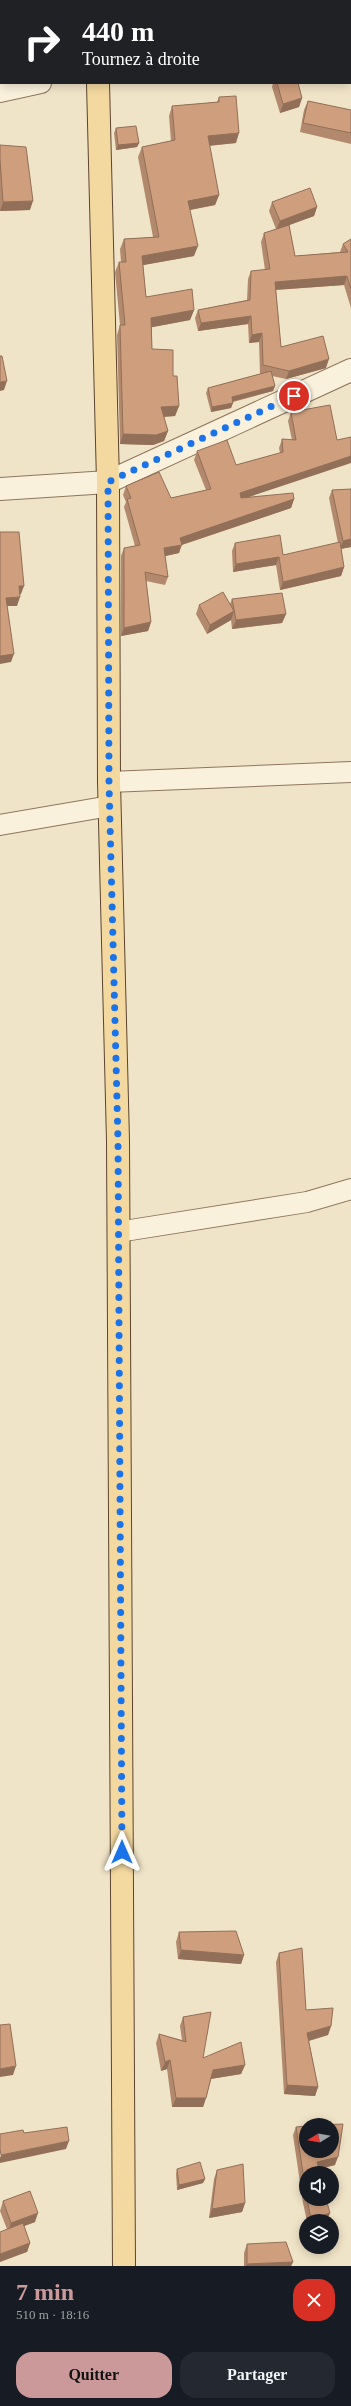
<!DOCTYPE html>
<html lang="fr">
<meta charset="utf-8">
<style>
:root{--surface:#171b24;--page:#242831;--text:#f1f3f6;--muted:#9ea1a6;--accent:#cc999b}
body{margin:0;font-family:Georgia,serif;background:var(--page);color:var(--text);height:100vh;display:flex;flex-direction:column;font-size:15px;white-space:nowrap}
*{box-sizing:border-box;margin:0}
p{font-size:13px;color:var(--muted)}
.icon{flex:none;width:22px;height:22px;fill:none;stroke:currentColor;stroke-width:2;stroke-linecap:round;stroke-linejoin:round}
.map{position:relative;height:2266px;overflow:hidden}
.side{display:flex;flex-direction:column;background:var(--surface);flex:1}
.side>*{flex:none}
.hud{position:absolute;left:0px;top:0px;width:351px;height:84px;box-shadow:0 2px 10px #0003;background:#202124;color:#fff;overflow:hidden}
.needle{width:26px;rotate:259deg}
.tools{position:absolute;left:299px;top:2118px;display:grid;gap:8px}
.tools a{display:grid;place-items:center;width:40px;height:40px;border-radius:50%;background:var(--surface);box-shadow:0 2px 10px #0003;font-size:20px}
.pin{position:absolute;display:grid;place-items:center;width:34px;height:34px;color:#fff;margin:-17px;border:2px solid #fff;border-radius:50%;box-shadow:0 1px 4px #0007}
.me{position:absolute;width:44px;margin:-22px;rotate:0deg;stroke-linejoin:round;filter:drop-shadow(0 0 3px #0008)}
.turn{display:flex;align-items:center;gap:14px;height:84px;padding:0 16px;font-size:18px}
.turn .icon{width:52px;height:52px;stroke-width:2.5}
.turn b{display:block;font-size:28px;line-height:34px}
.round{display:grid;place-items:center;flex:none;width:42px;height:42px;border-radius:16px;background:var(--page)}
.summary{display:flex;align-items:center;justify-content:space-between;height:68px;padding:0 16px}
h1{font-size:24px;font-weight:700;line-height:30px;color:var(--accent)}
.cta{display:flex;gap:8px;margin-top:auto;padding:8px 16px}
.cta a{flex:1;height:46px;border-radius:16px;background:var(--accent);color:#111;font-size:16px;font-weight:700;line-height:46px;text-align:center}
.cta a+a{background:var(--page);color:var(--text)}
.map>svg:first-child{display:block}
.lines{fill:none;stroke-linecap:round;stroke-linejoin:round}
.minor-casing{stroke:#8d765c;stroke-width:22}
.tertiary-casing{stroke:#8d765c;stroke-width:24}
.primary-casing{stroke:#5b4430;stroke-width:24}
.minor{stroke:#faf1dc;stroke-width:20}
.tertiary{stroke:#faf1dc;stroke-width:22}
.primary{stroke:#f3d9a0;stroke-width:22}
.wall{fill:#b2896c}
.shaded-wall{fill:#916f58}
.building{fill:#cf9f7d;stroke:#916f58}
.route{stroke:#1a73e8;stroke-width:7;stroke-dasharray:0 12.6}
</style>
<div class="map">
<svg width="351" height="2266" viewBox="0 0 351 2266">
<rect width="100%" height="100%" fill="#f0e4c8"/>
<g class="lines">
<!-- minor casing -->
<g class="minor-casing">
<g id="minor">
<path d="M350 22H351"/>
<path d="M0 92 41 83"/>
<path d="M109 782 351 772"/>
<path d="M0 825 110 806"/>
<path d="M118 1232 307 1202 351 1189"/>
</g>
</g>
<!-- tertiary casing -->
<g class="tertiary-casing">
<path id="tertiary" d="M0 489 108 482 351 370"/>
</g>
<!-- primary casing -->
<g class="primary-casing">
<g id="primary">
<path d="M95 0V1"/>
<path d="M98 83 108 482 109 782 118 1141 124 2266"/>
</g>
</g>
<!-- minor -->
<use href="#minor" class="minor"/>
<!-- tertiary -->
<use href="#tertiary" class="tertiary"/>
<!-- primary -->
<use href="#primary" class="primary"/>
</g>
<!-- wall -->
<g class="wall">
<path d="M211 0H238L239 1H211Z"/>
<path d="M273 83H298L302 98 299 107 280 113 272 87Z"/>
<path d="M219 97 236 143 209 146 219 195 215 205 190 210 194 256 143 265 146 297 194 310 190 320 152 327V349L173 376 179 406 175 416 164 417 168 431 164 441 153 445 120 444 117 335 120 325 115 272 119 262H121L120 249 124 239 153 237 138 157 142 147 171 141 169 116 172 106 217 102Z"/>
<path d="M308 101 351 110V144L300 132 304 110Z"/>
<path d="M116 128 139 143 137 147 116 150 114 133Z"/>
<path d="M0 145 30 210 0 211Z"/>
<path d="M272 202 317 207 314 216 289 225 295 256 340 252 343 244 351 239V308L344 285 276 290 281 347 326 368 286 379 272 376 275 386 273 391 233 402 231 408 211 412 206 393 208 388 260 374 259 342 249 343 248 324 198 331 195 318 198 310 247 300 248 279 251 271 265 270 261 242 264 233 276 229 269 211Z"/>
<path d="M330 405 250 497 294 499 291 508 182 545 179 553 165 556 168 577 165 585 146 581 151 622 148 631 121 636V556L124 548 135 546 124 507 126 502 123 495 126 486 171 498 206 490 194 460 197 451 236 465 280 453 279 448 282 439 292 440 288 421 291 412Z"/>
<path d="M351 489V547L341 549 344 567 341 576 280 590 276 565 233 572 232 551 235 543 283 555 338 543 329 498 332 490Z"/>
<path d="M232 599 286 614 282 623 232 629 231 620 207 634 196 614 199 605 230 604Z"/>
<path d="M179 1932 244 1955 241 1964 178 1959 176 1942Z"/>
<path d="M279 1953 306 2010 331 2026 328 2035 309 2041 318 2087 315 2096 284 2094 276 1962Z"/>
<path d="M183 2017 203 2058 245 2065 241 2074 211 2079 206 2098 203 2107H172L167 2069 161 2071 156 2043 159 2034 182 2040 180 2026Z"/>
<path d="M296 2127 335 2165 319 2169 306 2173V2199H326L327 2221H307L303 2203 293 2135Z"/>
<path d="M177 2169 205 2179 203 2183 177 2190 176 2174Z"/>
<path d="M217 2170 245 2203 242 2212 209 2218 214 2179Z"/>
<path d="M3 2201 35 2222 24 2226 30 2243 27 2252 7 2229 0 2211Z"/>
<path d="M247 2244 293 2262 291 2266H244V2253Z"/>
</g>
<!-- shaded-wall -->
<g class="shaded-wall">
<path d="M302 98 299 107 280 113 283 104Z"/>
<path d="M239 133 236 143 204 146 208 136Z"/>
<path d="M139 143 137 147 116 150 118 145Z"/>
<path d="M219 195 215 205 184 211 188 201Z"/>
<path d="M33 201 30 210 0 211 3 202Z"/>
<path d="M317 207 314 216 276 230 280 221Z"/>
<path d="M198 246 194 256 138 266 142 256Z"/>
<path d="M347 276 344 285 272 290 275 282Z"/>
<path d="M194 310 190 320 148 328 151 318Z"/>
<path d="M251 316 248 324 198 331 201 323Z"/>
<path d="M262 333 259 342 249 343 252 335Z"/>
<path d="M329 359 326 368 286 379 289 371Z"/>
<path d="M7 381 4 390 0 391V382Z"/>
<path d="M275 386 273 391 230 402 232 397Z"/>
<path d="M233 403 231 408 211 412 212 407Z"/>
<path d="M179 406 175 416 157 417 161 407Z"/>
<path d="M168 431 164 441 153 445 120 444 123 434Z"/>
<path d="M351 456V463L237 501 240 493Z"/>
<path d="M294 499 291 508 181 545 179 553 161 557 164 548 180 538Z"/>
<path d="M351 539V547L340 549 343 541Z"/>
<path d="M279 557 276 565 233 572 236 564Z"/>
<path d="M344 567 341 576 280 590 283 582Z"/>
<path d="M19 586H24L21 594 16 595Z"/>
<path d="M20 597 17 606H3L6 598Z"/>
<path d="M234 611 231 620 207 634 210 625Z"/>
<path d="M286 614 282 623 232 629 236 620Z"/>
<path d="M151 622 148 631 121 636 124 628Z"/>
<path d="M14 654 11 662 0 664V656Z"/>
<path d="M181 1950 244 1955 241 1964 178 1959Z"/>
<path d="M331 2026 328 2035 304 2042 307 2033Z"/>
<path d="M170 2060 167 2069 161 2071 165 2062Z"/>
<path d="M245 2065 241 2074 210 2079 213 2070Z"/>
<path d="M16 2066 13 2075 0 2077V2069Z"/>
<path d="M287 2085 318 2087 315 2096 284 2094Z"/>
<path d="M176 2098H206L203 2107H172Z"/>
<path d="M69 2141 66 2149 0 2163V2158L1 2155Z"/>
<path d="M338 2157 335 2165 314 2170 317 2162Z"/>
<path d="M205 2179 203 2183 177 2190 179 2185Z"/>
<path d="M245 2203 242 2212 209 2218 212 2209Z"/>
<path d="M38 2213 35 2222 8 2232 11 2223Z"/>
<path d="M330 2213 327 2221H311V2219Z"/>
<path d="M30 2243 27 2252 0 2262V2254Z"/>
<path d="M293 2262 291 2266H246L247 2264Z"/>
</g>
<!-- building -->
<g class="building">
<rect x="32" y="0" width="18" height="1"/>
<rect x="110" y="0" width="18" height="1"/>
<path d="M217 0H238L239 1H217Z"/>
<path d="M277 83H298L302 98 283 104Z"/>
<path d="M236 96 239 133 208 136 219 195 188 201 198 246 142 256 146 297 192 289 194 310 151 318 152 349 173 350V376H177L179 406 161 407 168 431 156 435 123 434 120 325H125L119 262H126L124 239 159 237 142 147 175 140 172 106 219 102V97Z"/>
<path d="M308 101 351 110V133L303 123Z"/>
<path d="M136 126 139 143 118 145 116 128Z"/>
<path d="M0 145 26 147 33 201 3 202 0 159Z"/>
<path d="M310 188 317 207 280 221 272 202Z"/>
<path d="M289 225 295 256 348 252 343 244 351 239V289L347 276 275 282 281 347 323 336 329 359 289 371 263 365 262 333 252 335 251 316 201 323 198 310 250 300 251 271 270 269 264 233Z"/>
<path d="M0 356H2L7 381 0 382Z"/>
<path d="M271 371 275 386 232 397 233 403 212 407 208 388Z"/>
<path d="M330 405 337 440 351 437V456L240 493 241 498 293 493 294 499 180 538 182 545 164 548 168 577 145 572 151 622 124 628V548L140 545 127 499 131 498 126 486 159 472 171 498 211 489 197 451 227 440 236 465 283 452 282 439 296 440 291 412Z"/>
<path d="M351 489V539L343 541 332 490Z"/>
<path d="M0 532H19L24 586H19L20 597 6 598 14 654 0 656Z"/>
<path d="M280 535 283 555 340 542 344 567 283 582 279 557 236 564 235 543Z"/>
<path d="M223 592 234 611 210 625 199 605Z"/>
<path d="M282 593 286 614 236 620 232 599Z"/>
<path d="M236 1931 244 1955 181 1950 179 1932Z"/>
<path d="M302 1948 306 2010 333 2008 331 2026 307 2033 318 2087 287 2085 279 1953Z"/>
<path d="M211 2012 203 2058 241 2042 245 2065 213 2070 206 2098H176L170 2060 165 2062 159 2034 186 2042 183 2017Z"/>
<path d="M10 2024 16 2066 0 2069V2025Z"/>
<path d="M343 2124 338 2157 317 2162 320 2173H306V2192L296 2127 306 2126V2151H332V2125H321Z"/>
<path d="M67 2127 69 2141 1 2155 0 2149V2134L23 2130 24 2133Z"/>
<path d="M200 2162 205 2179 179 2185 177 2169Z"/>
<path d="M243 2164 245 2203 212 2209 217 2170Z"/>
<path d="M30 2191 38 2213 11 2223 3 2201Z"/>
<path d="M307 2199H326L330 2213 311 2219Z"/>
<path d="M23 2223 30 2243 0 2254V2232Z"/>
<path d="M286 2242 293 2262 247 2264V2244Z"/>
</g>
<g class="lines">
<!-- route -->
<path class="route" d="M122 1852 118 1141 109 782 108 482 294 396"/>
</g>
</svg>
<div class="tools">
<a><svg class="needle" viewBox="-14 -14 28 28"><path d="M0-13l5 13h-10z" fill="#e53935"/><path d="M0 13l5-13h-10z" fill="#9ea1a6"/></svg></a>
<a><svg class="icon" aria-label="sound" viewBox="0 0 24 24"><path d="M4 9h4l5-4v14l-5-4H4zM17 9q2 3 0 6"/></svg></a>
<a><svg class="icon" aria-label="layers" viewBox="0 0 24 24"><path d="M12 4l9 5-9 5-9-5zM3 14l9 5 9-5"/></svg></a>
</div>
<div class="pin" style="left:294px;top:396px;background:#d93025"><svg class="icon" aria-label="arrive" viewBox="0 0 24 24"><path d="M6 21V4h12l-3 4 3 4H6"/></svg></div>
<svg class="me" style="left:122px;top:1852px" viewBox="-20 -20 40 40"><path d="M0-17L14 15 0 8-14 15z" fill="#1a73e8" stroke="#fff" stroke-width="4"/></svg>
<div class="hud">
<div class="turn"><svg class="icon" aria-label="right" viewBox="0 0 24 24"><path d="M7 20v-9h11M14 6l5 5-5 5"/></svg><div><b>440 m</b>Tournez à droite</div></div>
</div>
</div>
<section class="side">
<div class="summary"><div><h1>7 min</h1><p>510 m · 18:16</p></div><a class="round" style="background:#d93025;color:#fff"><svg class="icon" aria-label="close" viewBox="0 0 24 24"><path d="M6 6l12 12M18 6L6 18"/></svg></a></div>
<div class="cta"><a>Quitter</a><a>Partager</a></div>
</section>
